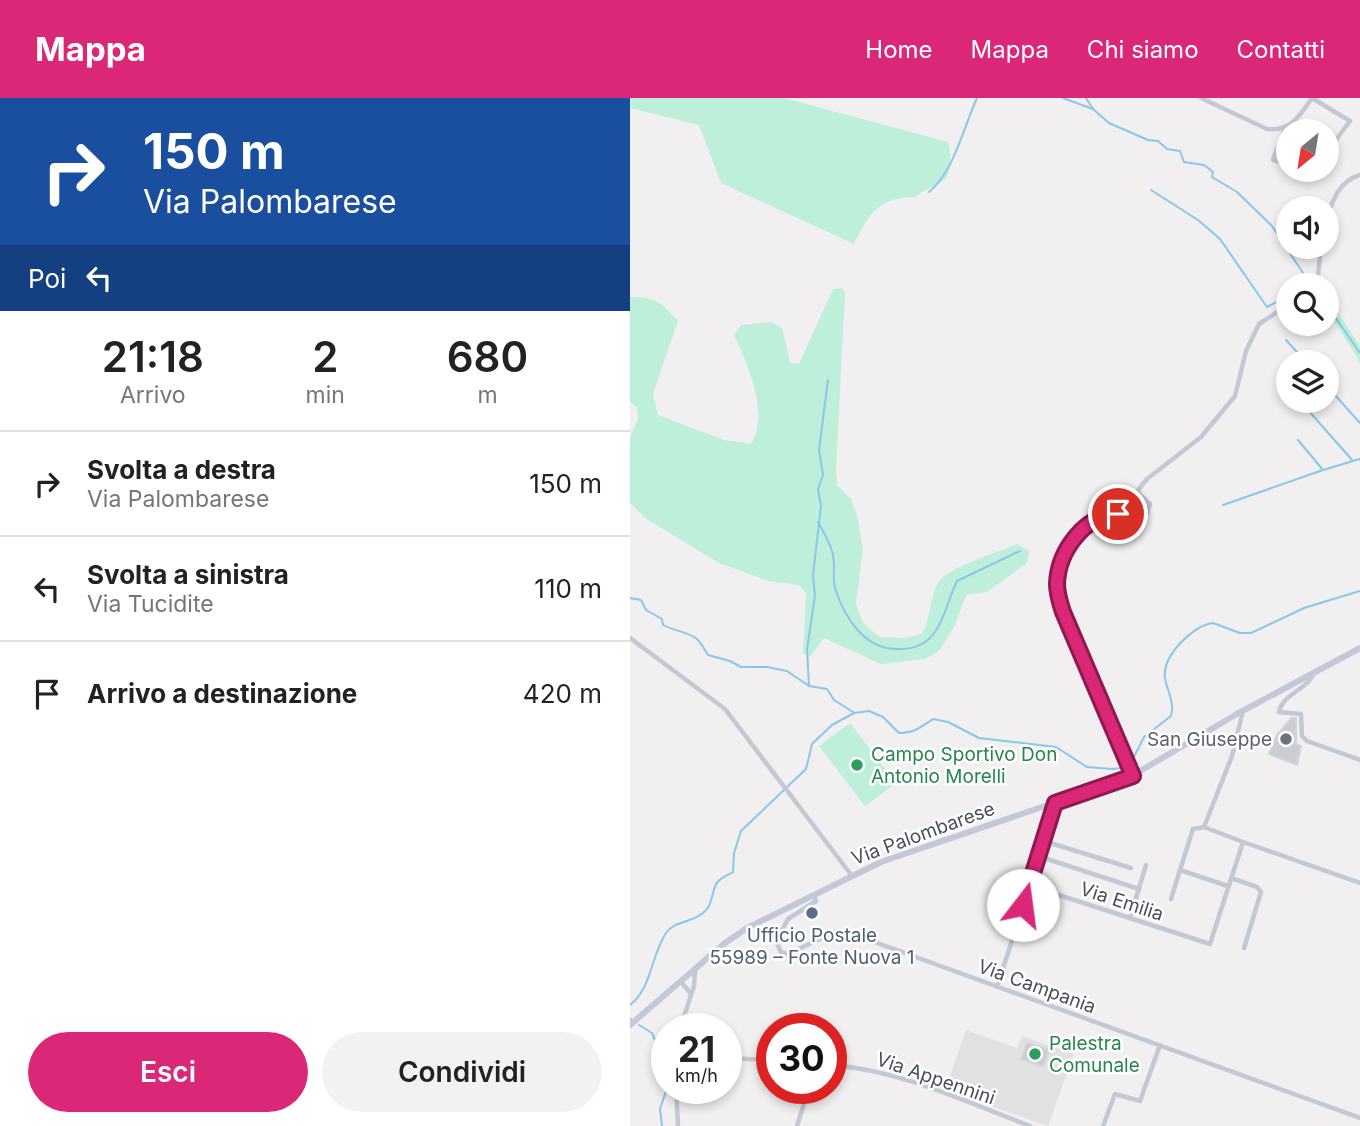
<!DOCTYPE html>
<html lang="it">
<meta charset="utf-8">
<style>
:root{--surface:#fff;--page:#f2f2f2;--text:#222;--muted:#767676;--line:#e0e0e0;--accent:#db2777}
body{margin:0;font-family:Inter,sans-serif;background:var(--page);color:var(--text);height:100vh;display:flex;flex-direction:column;font-size:26px;white-space:nowrap}
*{box-sizing:border-box;margin:0}
p{font-size:23px;color:var(--muted)}
.icon{flex:none;width:38px;height:38px;fill:none;stroke:currentColor;stroke-width:2;stroke-linecap:round;stroke-linejoin:round}
.map{position:relative;flex:1;overflow:hidden}
.drawer{display:flex;flex-direction:column;background:var(--surface);width:630px}
.drawer>*{flex:none}
.hud{background:#1a4fa0;color:#fff;overflow:hidden}
.needle{width:46px;rotate:210deg}
.controls{position:absolute;left:646px;top:21px;display:grid;gap:14px}
.controls a{display:grid;place-items:center;width:63px;height:63px;border-radius:50%;background:var(--surface);box-shadow:0 4px 10px #0003;font-size:35px}
.speed{position:absolute;left:21px;top:915px;display:flex;gap:14px;font-size:35px;font-weight:700;text-align:center}
.speed>*{display:grid;place-content:center;width:91px;height:91px;border-radius:50%;background:var(--surface);box-shadow:0 4px 10px #0003;line-height:1}
.speed small{font-size:18px;font-weight:400}
.speed .limit{border:10px solid #d22;background:#fff;color:#111}
.pin{position:absolute;display:grid;place-items:center;width:60px;height:60px;color:#fff;margin:-30px;border:4px solid #fff;border-radius:50%;box-shadow:0 2px 7px #0007}
.me{position:absolute;width:77px;margin:-38px;rotate:15deg;stroke-linejoin:round;filter:drop-shadow(0 0 5px #0008)}
.turn{display:flex;align-items:center;gap:24px;height:147px;padding:0 28px;font-size:32px}
.turn .icon{width:91px;height:91px;stroke-width:2.5}
.turn b{display:block;font-size:49px;line-height:60px}
.then{display:flex;align-items:center;height:66px;padding:0 28px;background:#0003;gap:14px;font-size:26px}
.eta{display:flex;justify-content:space-evenly;align-items:center;height:119px;text-align:center}
.eta b{font-size:42px;font-weight:600;line-height:49px}
.cta{display:flex;gap:14px;margin-top:auto;padding:14px 28px}
.cta a{flex:1;height:80px;border-radius:42px;background:var(--accent);color:#fff;font-size:28px;font-weight:600;line-height:80px;text-align:center}
.cta a+a{background:var(--page);color:var(--text)}
ul{padding:0;list-style:none}
li{display:flex;align-items:center;gap:21px;height:105px;padding:0 28px;border-top:2px solid var(--line)}
li div{flex:1}
li b{display:block;font-size:26px}
li em{font-style:normal}
header{display:flex;align-items:center;gap:42px;box-sizing:border-box;height:98px;padding:0 35px;background:var(--accent);color:#fff}
header strong{font-size:33px}
nav{display:flex;gap:38px;margin-inline-start:auto;font-size:24px}
main{display:flex;flex:1;min-height:0}
.map>svg:first-child{display:block}
.education{fill:#e2e1e1}
.green{fill:#beefda}
.lines{fill:none;stroke-linecap:round;stroke-linejoin:round}
.stream{stroke:#8bc6eb;stroke-width:2}
.building{fill:#cccdd4;stroke:#d3d4da;stroke-width:2}
.street{stroke:#c3c8d4;stroke-width:4.5}
.secondary{stroke:#c2c8d8;stroke-width:6}
.route-casing{stroke:#8e194d;stroke-width:18}
.route{stroke:#db2777;stroke-width:12}
.worship-dot{fill:#6b7280;stroke:#fff;stroke-width:2.5}
.leisure-dot{fill:#2e9e5b;stroke:#fff;stroke-width:2.5}
.service-dot{fill:#5c6f8a;stroke:#fff;stroke-width:2.5}
.labels{text-anchor:middle;stroke-width:5;stroke-linejoin:round;paint-order:stroke}
.worship-label{font-size:19px;fill:#5b616d;stroke:#fff;text-anchor:end}
.leisure-label{font-size:19px;fill:#27864d;stroke:#fff;text-anchor:start}
.street-label{font-size:19px;fill:#474e5c;stroke:#fff}
.service-label{font-size:19px;fill:#4e5e75;stroke:#fff}
</style>
<header>
<strong>Mappa</strong>
<nav><a>Home</a><a>Mappa</a><a>Chi siamo</a><a>Contatti</a></nav>
</header>
<main>
<section class="drawer">
<div class="hud">
<div class="turn"><svg class="icon" aria-label="right" viewBox="0 0 24 24"><path d="M7 20v-9h11M14 6l5 5-5 5"/></svg><div><b>150 m</b>Via Palombarese</div></div>
<div class="then">Poi<svg class="icon" aria-label="left" viewBox="0 0 24 24"><path d="M17 20v-9H6M10 6l-5 5 5 5"/></svg></div>
</div>
<div class="eta">
<div><b>21:18</b><p>Arrivo</p></div>
<div><b>2</b><p>min</p></div>
<div><b>680</b><p>m</p></div>
</div>
<ul>
<li><svg class="icon" aria-label="right" viewBox="0 0 24 24"><path d="M7 20v-9h11M14 6l5 5-5 5"/></svg><div><b>Svolta a destra</b><p>Via Palombarese</p></div><em>150 m</em></li>
<li><svg class="icon" aria-label="left" viewBox="0 0 24 24"><path d="M17 20v-9H6M10 6l-5 5 5 5"/></svg><div><b>Svolta a sinistra</b><p>Via Tucidite</p></div><em>110 m</em></li>
<li><svg class="icon" aria-label="arrive" viewBox="0 0 24 24"><path d="M6 21V4h12l-3 4 3 4H6"/></svg><div><b>Arrivo a destinazione</b></div><em>420 m</em></li>
</ul>
<div class="cta"><a>Esci</a><a>Condividi</a></div>
</section>
<div class="map">
<svg width="730" height="1028" viewBox="0 0 730 1028">
<rect width="100%" height="100%" fill="#f1efef"/>
<!-- education -->
<path class="education" d="M336 932 387 950 392 938 444 956 418 1028 315 992Z"/>
<!-- green -->
<g class="green">
<path d="M0 0H154L318 44C321 51 320 59 320 67 319 90 299 85 286 99 249 99 239 115 224 146L91 85 69 27 0 10Z"/>
<path d="M212 190 215 195 206 371 207 387 221 401 227 418 233 450 226 506 233 525 249 539 275 540 292 536C301 521 300 495 309 484 321 467 368 455 387 446L399 453 397 465 357 494 336 497 325 527 309 553 295 561 251 566 194 540 180 559 173 555 176 495 169 487 139 483 89 465 18 422 0 405V339L8 322 7 309 0 304V199C26 199 31 204 48 223L23 296 28 317 94 342 121 346C140 316 118 267 104 237L111 227 141 224 152 230 160 265 169 266 203 191Z"/>
<path d="M696 197 730 248V267C722 243 696 223 696 197Z"/>
<path d="M220 625 266 685 235 708 189 648Z"/>
</g>
<g class="lines">
<!-- stream -->
<g class="stream">
<path d="M433 0 463 11 479 25 518 42 528 43 537 51 550 53 554 64 574 67 583 74 582 79 607 94 642 128 681 187"/>
<path d="M456 0 463 11"/>
<path d="M521 92 568 122 590 141 637 209 658 198"/>
<path d="M299 94C324 74 334 28 347 0"/>
<path d="M696 206 730 255"/>
<path d="M656 242 676 264"/>
<path d="M696 287 730 325"/>
<path d="M670 303 723 363"/>
<path d="M693 372 730 361"/>
<path d="M593 407 693 372 668 342"/>
<path d="M188 424C193 433 199 443 202 453 206 465 202 479 205 490 214 519 234 550 265 551 311 553 311 517 327 483L390 453"/>
<path d="M0 500 11 502 16 512 32 521 33 527C42 532 61 535 67 541 71 545 75 552 78 557L100 563 111 569H137L157 573 179 588 197 591 204 602 223 614"/>
<path d="M179 588 177 551 185 498 183 477 191 408 188 391 193 377 189 352 198 282"/>
<path d="M0 907C22 890 21 857 36 835 44 823 61 825 73 815 83 807 81 797 86 786 89 780 97 778 103 774L104 755 111 733 176 671 182 646 202 627 224 615 239 613 253 619 269 635C283 636 292 628 303 621L318 624 349 640 426 649 457 669 482 671 493 670 501 665 514 639 541 618C545 604 537 593 535 580 532 558 563 527 583 525L610 535H621L674 510 730 493"/>
<path d="M0 921H1"/>
<path d="M9 927 22 935 27 947 36 993 30 1011 32 1028"/>
</g>
</g>
<!-- building -->
<g class="building">
<path d="M661 620H666V646L671 648 667 667 639 656 647 637Z"/>
<path d="M397 945 419 952 413 968 391 961Z"/>
</g>
<g class="lines">
<!-- street -->
<g class="street">
<path d="M571 0 637 31C660 34 670 18 682 0"/>
<path d="M682 0 720 23 702 47 696 44"/>
<path d="M664 24 678 33"/>
<path d="M655 30 643 62 658 66"/>
<path d="M696 122C703 102 708 84 730 77"/>
<path d="M687 187 691 149"/>
<path d="M0 540 95 611 222 778"/>
<path d="M684 574C678 592 653 595 649 614L671 616 672 638 677 643 730 662"/>
<path d="M502 677 433 514C430 505 427 496 427 487 427 460 447 427 473 417 488 412 503 419 517 415L520 406 509 396 508 392 517 381 571 339 605 298 616 253 629 226 658 207"/>
<path d="M425 705 400 780 401 788 580 846 613 744 574 729 602 658 613 613"/>
<path d="M574 729 563 731 550 772 598 788"/>
<path d="M414 743 501 770"/>
<path d="M613 744 730 785"/>
<path d="M408 758 509 791"/>
<path d="M601 780 627 789 631 794 614 850"/>
<path d="M184 797 186 803 158 821 146 843 151 854 158 856 207 833H214L730 1020"/>
<path d="M541 801 550 772"/>
<path d="M500 820 516 767"/>
<path d="M52 885 61 896"/>
<path d="M367 889 400 787"/>
<path d="M50 931 64 888 65 873"/>
<path d="M96 960 142 962"/>
<path d="M201 967C270 972 336 1004 400 1028"/>
<path d="M46 990 48 1028"/>
<path d="M167 1028 179 990"/>
<path d="M473 1028 485 996 510 1003 530 947"/>
</g>
<!-- secondary -->
<path class="secondary" d="M0 927 95 845 117 830 251 764 500 679 605 617 730 550"/>
</g>
<g class="lines">
<!-- route casing -->
<g class="route-casing">
<path id="route" d="M393 807 425 705 503 678 433 514C430 505 427 495 427 486 428 454 454 417 488 416"/>
</g>
<!-- route -->
<use href="#route" class="route"/>
</g>
<!-- markers -->
<circle class="worship-dot" cx="656" cy="641" r="7"/>
<g class="leisure-dot">
<circle cx="227" cy="667" r="7"/>
<circle cx="405" cy="956" r="7"/>
</g>
<circle class="service-dot" cx="182" cy="815" r="7"/>
<g class="labels">
<!-- worship labels -->
<g class="worship-label">
<text x="642" y="648">San Giuseppe</text>
</g>
<!-- leisure labels -->
<g class="leisure-label">
<text x="241" y="663">Campo Sportivo Don<tspan x="241" dy="22">Antonio Morelli</tspan></text>
<text x="419" y="952">Palestra<tspan x="419" dy="22">Comunale</tspan></text>
</g>
<!-- street labels -->
<g class="street-label">
<text transform="translate(293 735) rotate(-20)" y="7">Via Palombarese</text>
<text transform="translate(492 803) rotate(18)" y="7">Via Emilia</text>
<text transform="translate(407 888) rotate(20)" y="7">Via Campania</text>
<text transform="translate(306 980) rotate(19)" y="7">Via Appennini</text>
</g>
<!-- service labels -->
<g class="service-label">
<text x="182" y="844">Ufficio Postale<tspan x="182" dy="22">55989 – Fonte Nuova 1</tspan></text>
</g>
</g>
</svg>
<div class="controls">
<a><svg class="needle" viewBox="-14 -14 28 28"><path d="M0-13l5 13h-10z" fill="#e53935"/><path d="M0 13l5-13h-10z" fill="#767676"/></svg></a>
<a><svg class="icon" aria-label="sound" viewBox="0 0 24 24"><path d="M4 9h4l5-4v14l-5-4H4zM17 9q2 3 0 6"/></svg></a>
<a><svg class="icon" aria-label="search" viewBox="0 0 24 24"><circle cx="10" cy="10" r="6"/><path d="M15 15l6 6"/></svg></a>
<a><svg class="icon" aria-label="layers" viewBox="0 0 24 24"><path d="M12 4l9 5-9 5-9-5zM3 14l9 5 9-5"/></svg></a>
</div>
<div class="speed"><div>21<small>km/h</small></div><div class="limit">30</div></div>
<div class="pin" style="left:488px;top:416px;background:#d93025"><svg class="icon" aria-label="arrive" viewBox="0 0 24 24"><path d="M6 21V4h12l-3 4 3 4H6"/></svg></div>
<svg class="me" style="left:393px;top:807px" viewBox="-20 -20 40 40"><circle r="19" fill="#fff"/><path d="M0-13L10 11 0 6-10 11z" fill="#db2777"/></svg>
</div>
</main>
